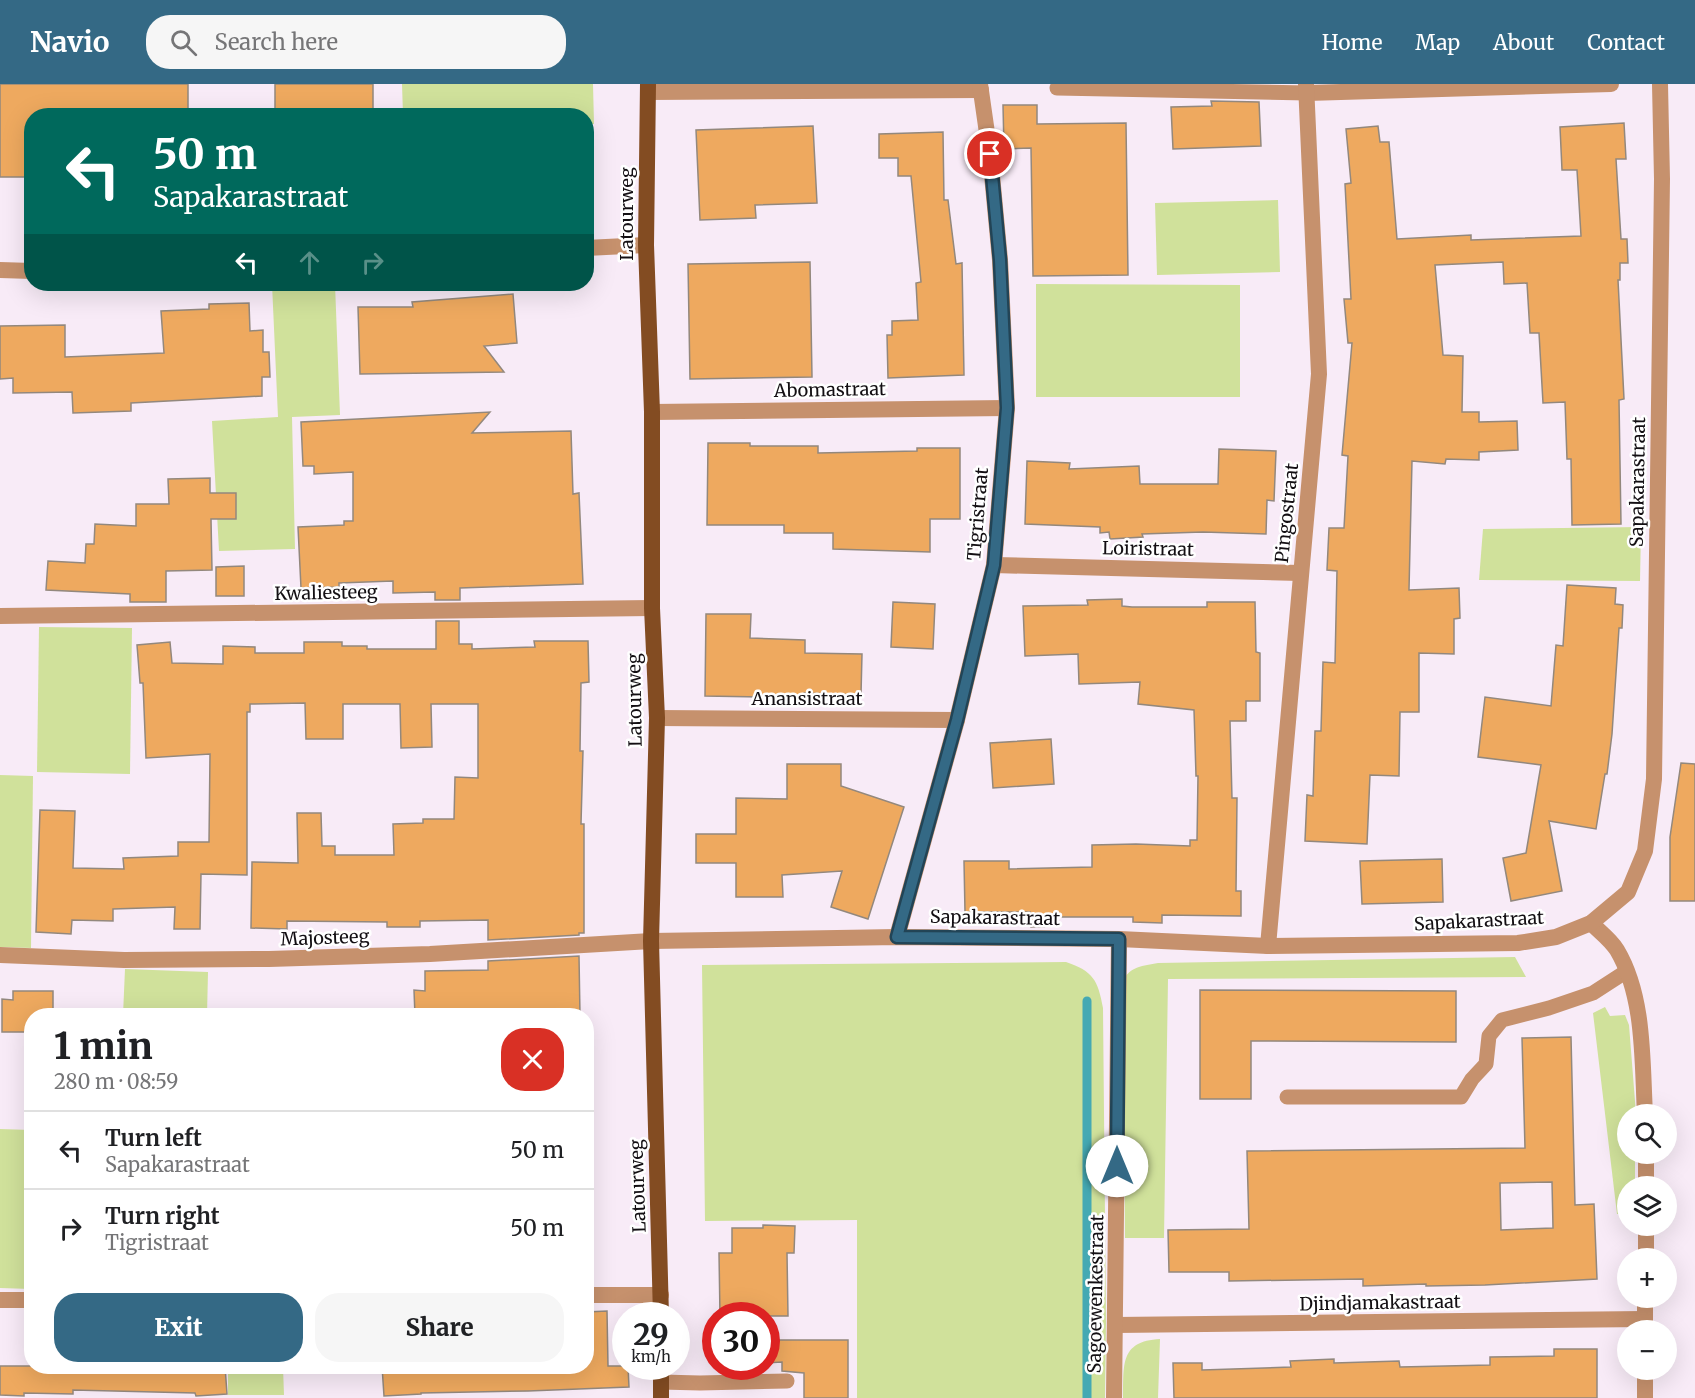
<!DOCTYPE html>
<meta charset="utf-8">
<style>
:root{--surface:#fff;--page:#f6f6f6;--text:#202124;--muted:#757577;--line:#e0e0e0;--accent:#346985}
body{margin:0;font-family:Merriweather,serif;background:var(--page);color:var(--text);height:100vh;display:flex;flex-direction:column;font-size:22px;white-space:nowrap}
*{box-sizing:border-box;margin:0}
p{font-size:20px;color:var(--muted)}
.icon{flex:none;width:33px;height:33px;fill:none;stroke:currentColor;stroke-width:2;stroke-linecap:round;stroke-linejoin:round}
.map{position:relative;flex:1;overflow:hidden}
.sheet{position:absolute;left:24px;top:924px;width:570px;height:366px;display:flex;flex-direction:column;background:var(--surface);border-radius:24px;box-shadow:0 6px 24px #0002}
.sheet>*{flex:none}
.guide{position:absolute;left:24px;top:24px;width:570px;height:183px;border-radius:24px;box-shadow:0 6px 24px #0002;background:#00695c;color:#fff;overflow:hidden}
.fabs{position:absolute;left:1617px;top:1020px;display:grid;gap:12px}
.fabs a{display:grid;place-items:center;width:60px;height:60px;border-radius:50%;background:var(--surface);box-shadow:0 6px 24px #0002;font-size:30px}
.speed{position:absolute;left:612px;top:1218px;display:flex;gap:12px;font-size:30px;font-weight:700;text-align:center}
.speed>*{display:grid;place-content:center;width:78px;height:78px;border-radius:50%;background:var(--surface);box-shadow:0 6px 24px #0002;line-height:1}
.speed small{font-size:15px;font-weight:400}
.speed .limit{border:9px solid #d22;background:#fff;color:#111}
.pin{position:absolute;display:grid;place-items:center;width:51px;height:51px;color:#fff;margin:-26px;border:3px solid #fff;border-radius:50%;box-shadow:0 2px 6px #0007}
.me{position:absolute;width:66px;margin:-33px;rotate:0deg;stroke-linejoin:round;filter:drop-shadow(0 0 4px #0008)}
.turn{display:flex;align-items:center;gap:21px;height:126px;padding:0 30px;font-size:27px}
.turn .icon{width:78px;height:78px;stroke-width:2.5}
.turn b{display:block;font-size:42px;line-height:51px}
.lanes{display:flex;align-items:center;height:57px;padding:0 30px;background:#0003;justify-content:center;gap:30px;direction:ltr}
.lanes .off{opacity:.35}
.round{display:grid;place-items:center;flex:none;width:63px;height:63px;border-radius:24px;background:var(--page)}
.overview{display:flex;align-items:center;justify-content:space-between;height:102px;padding:0 30px}
h1{font-size:36px;font-weight:800;line-height:45px}
.action{display:flex;gap:12px;margin-top:auto;padding:12px 30px}
.action a{flex:1;height:69px;border-radius:24px;background:var(--accent);color:#fff;font-size:24px;font-weight:800;line-height:69px;text-align:center}
.action a+a{background:var(--page);color:var(--text)}
ul{padding:0;list-style:none}
li{display:flex;align-items:center;gap:18px;height:78px;padding:0 30px;border-top:2px solid var(--line)}
li div{flex:1}
li b{display:block;font-size:22px}
li em{font-style:normal}
header{display:flex;align-items:center;gap:36px;box-sizing:border-box;height:84px;padding:0 30px;background:var(--accent);color:#fff}
header strong{font-size:28px}
nav{display:flex;gap:33px;margin-inline-start:auto;font-size:21px}
.search{width:420px;height:54px;background:var(--page);display:flex;align-items:center;gap:15px;box-sizing:border-box;padding:0 21px;border-radius:24px;color:var(--muted);font-size:22px}
.map>svg:first-child{display:block}
.green{fill:#d0e19b}
.lines{fill:none;stroke-linecap:round;stroke-linejoin:round}
.stream{stroke:#45a9b3;stroke-width:9}
.building{fill:#eea95f;stroke:#93887d;stroke-width:1.5;fill-rule:evenodd}
.service{stroke:#c6916d;stroke-width:15}
.minor{stroke:#c6916d;stroke-width:16}
.primary{stroke:#834c22;stroke-width:16}
.route-casing{stroke:#224456;stroke-width:15}
.route{stroke:#346985;stroke-width:10}
.labels{text-anchor:middle;stroke-width:5;stroke-linejoin:round;paint-order:stroke}
.street-label{font-size:18px;fill:#130f13;stroke:#fff}
</style>
<header>
<strong>Navio</strong>
<div class="search"><svg class="icon" aria-label="search" viewBox="0 0 24 24"><circle cx="10" cy="10" r="6"/><path d="M15 15l6 6"/></svg>Search here</div>
<nav><a>Home</a><a>Map</a><a>About</a><a>Contact</a></nav>
</header>
<div class="map">
<svg width="1695" height="1314" viewBox="0 0 1695 1314">
<rect width="100%" height="100%" fill="#f8ebf7"/>
<!-- green -->
<g class="green">
<path d="M402 0H593L594 40H587L586 32 403 31Z"/>
<path d="M1278 116 1280 188 1157 191 1155 119Z"/>
<path d="M272 200H335L340 331 292 333 295 465 219 467 212 337 278 333Z"/>
<path d="M1036 200 1240 201V313H1036Z"/>
<path d="M1641 443 1640 497 1479 496 1483 445Z"/>
<path d="M39 543 132 544 130 690 37 688Z"/>
<path d="M0 691 33 692 31 864 0 863Z"/>
<path d="M1515 873 1526 893 1168 895 1164 1154H1125L1123 897C1130 882 1143 882 1158 879Z"/>
<path d="M1066 878C1093 887 1098 896 1103 924L1106 1239 1105 1314H857V1136L705 1137 702 881Z"/>
<path d="M125 885 208 888 207 931H123Z"/>
<path d="M1605 923 1610 932 1625 931 1629 941 1636 1030H1628V1070H1635V1102H1628L1627 1130H1617L1593 929Z"/>
<path d="M0 1045 31 1046V1205L0 1204Z"/>
<path d="M1160 1255 1158 1314H1123C1124 1282 1119 1257 1160 1255Z"/>
<path d="M228 1283H283L284 1311H228Z"/>
</g>
<g class="lines">
<!-- stream -->
<path class="stream" d="M1087 1314V917"/>
</g>
<!-- building -->
<g class="building">
<path d="M0 0H188V32H32V93H0Z"/>
<rect x="275" y="0" width="98" height="32"/>
<path d="M1211 17 1259 18 1261 62 1173 65 1171 23 1212 22Z"/>
<path d="M1003 21H1037V40L1126 39 1128 191 1033 192 1031 64 1004 65Z"/>
<path d="M1624 39 1626 75H1616L1621 155H1627L1628 179H1620V196H1618L1624 315 1619 316 1621 440 1572 441 1571 375H1567L1565 318 1543 319 1539 249H1530L1527 199 1504 200 1503 178 1435 181 1443 271 1463 272 1462 328H1479V338L1517 337 1518 366 1479 368V376L1446 375 1445 380 1412 377 1409 506 1459 504 1460 534 1454 535V570L1419 569V628H1400L1399 692 1370 691 1367 760 1305 757 1307 711 1313 712 1315 647H1321L1323 578 1335 579 1337 487 1327 486 1329 444H1344L1348 372 1342 371 1352 259H1348L1344 215H1351L1345 100 1351 99 1346 45 1378 42 1380 58H1389L1397 155 1471 151V156L1581 152 1577 86H1562L1560 43Z"/>
<path d="M813 42 817 119 755 121 756 134 700 136 696 46Z"/>
<path d="M943 48 944 116H948L956 180 962 179 964 291 888 294 887 251H892V237L918 236 916 199 921 198 911 92H898V74H879V50Z"/>
<path d="M810 178 812 293 690 295 688 180Z"/>
<path d="M513 210 517 259 484 262 504 288 360 290 358 223H413L412 218Z"/>
<path d="M249 219 250 247 263 246V268H269L270 293H262V312L131 319V327L73 329 72 308 13 309V294L0 295V242L65 241V273L164 269 161 227 209 225V220Z"/>
<path d="M490 328 472 349 571 347 573 410 579 409 583 500 460 504V516H435V508L393 509V497L339 499V503L301 504 298 443 344 441V437H353V388L314 390V382H303L301 338Z"/>
<path d="M708 359H750V362H818V369L917 367V364H960V435H930V468L833 465V449H784V441H707Z"/>
<path d="M1219 365 1276 367 1274 417 1267 416 1266 450 1203 448 1142 450 1143 453 1110 455 1109 448 1100 449V443L1025 440 1027 377 1070 379 1069 385 1139 382 1140 400H1218Z"/>
<path d="M210 394V409H236V435H211L212 486 166 487V518H130V510L46 506 48 477 85 479 86 460H94L95 440 136 442V420H169L168 395Z"/>
<path d="M244 482V512H216V483Z"/>
<path d="M1567 501 1616 504 1615 520 1623 521 1622 544H1619L1612 650 1607 690H1605L1596 745 1549 737 1562 807 1511 817 1503 774 1526 769 1541 681 1478 673 1485 613 1551 622 1556 561 1563 562Z"/>
<path d="M1122 515V522L1132 523H1207V518H1255L1256 568 1260 569V617H1246V637H1230L1232 714H1237L1236 807H1241V832L1162 831V839L1133 838V833H1054V842L1031 843 1030 828H965L964 777H1009V785L1092 783V761L1136 760 1190 762V756H1197L1198 692H1196L1194 626 1138 620 1140 598 1079 600 1078 570 1025 572 1023 522 1088 521 1087 516Z"/>
<path d="M893 518 935 520 933 565 891 563Z"/>
<path d="M706 530H751L750 554 805 556V569L862 570 861 611 804 609 803 621 760 620 761 613 705 612Z"/>
<path d="M436 537H459V560H472V565L535 563 534 557H588L589 598 581 599 580 667H583L581 740H584V849H579V851L488 856V836L420 837V843H387V838L287 837V845L251 844 252 778 298 779 297 729H321L322 762H335V771H394L393 740 423 739V735H454L455 693 478 694V620H431L432 663 401 664 400 620H343V655H306L305 619 250 620V628H247V791L201 790 200 845H174L175 823 113 825V837L72 836 71 850 36 848 40 726 75 727 73 784 124 785 123 774 178 772V758H209L210 670 146 674 143 599H140L137 561 170 558 172 579 223 580V562L255 563V569H304V558H342V562H367V565H436Z"/>
<path d="M1051 655 1054 700 993 704 990 659Z"/>
<path d="M1681 679 1695 680V817H1670V753Z"/>
<path d="M787 680H841V702L904 723 868 835 831 823 842 787 782 791 783 813H736V779H696V750H736V714L787 715Z"/>
<path d="M1442 775 1443 818 1362 820 1360 777Z"/>
<path d="M579 872 580 932H415L414 906 425 907V887L488 886V877Z"/>
<path d="M1200 906 1456 907V958L1251 957V1015H1200Z"/>
<path d="M13 907H53V932H32V948H2V915L13 916Z"/>
<path d="M1571 953 1575 1121 1594 1120 1597 1195 1485 1201 1426 1202V1200L1363 1202V1195L1229 1197V1188H1169L1168 1146 1249 1145 1247 1067 1525 1064 1522 954ZM1552 1098 1553 1144 1501 1146 1500 1099Z"/>
<path d="M763 1141 795 1142 794 1169H787L788 1232H720L719 1169H732V1144H763Z"/>
<path d="M607 1227 608 1282H628L629 1303 528 1307 421 1309V1310L384 1312 382 1282H586V1228Z"/>
<path d="M766 1256H848V1314H804V1289L782 1287V1278L766 1279Z"/>
<path d="M1554 1265H1597V1314H1174L1173 1279H1202V1286L1291 1283 1290 1277 1334 1275V1279L1399 1277 1400 1283 1490 1281V1273L1554 1272Z"/>
<path d="M0 1282H225L227 1310 196 1312 195 1309 73 1306V1310L24 1309V1312L0 1311Z"/>
</g>
<g class="lines">
<!-- service -->
<g class="service">
<path d="M1057 4 1307 9"/>
<path d="M1287 1013H1461L1472 995 1486 980 1489 952 1502 936 1549 924 1593 909 1627 887"/>
<path d="M661 1298 700 1299 787 1297"/>
</g>
<!-- minor -->
<g class="minor">
<path d="M648 8 981 6"/>
<path d="M1307 9 1611 0"/>
<path d="M586 164 646 161"/>
<path d="M0 186 32 187"/>
<path d="M652 328 1007 324"/>
<path d="M994 481 1300 489"/>
<path d="M0 532 652 524"/>
<path d="M657 634 957 636"/>
<path d="M1591 839C1599 847 1611 856 1617 866 1645 913 1642 978 1645 1030"/>
<path d="M897 853 957 636 994 481 1007 324 1000 176 990 70 980 0"/>
<path d="M1268 862 1319 290 1306 0"/>
<path d="M0 871 124 876 269 875 430 870 651 857 897 853 1119 855 1268 862 1518 859 1556 853 1591 839 1628 808 1645 767 1654 695 1662 95 1660 0"/>
<path d="M1646 1102V1070"/>
<path d="M1646 1174V1142"/>
<path d="M586 1211H661"/>
<path d="M0 1216H32"/>
<path d="M1116 1241 1645 1235"/>
<path d="M1645 1246V1214"/>
<path d="M1645 1286V1314"/>
<path d="M1114 1314 1119 855"/>
</g>
<!-- primary -->
<g class="primary">
<path d="M648 0 646 161 652 328V524L657 634 651 857 661 1232"/>
<path d="M661 1314V1282"/>
</g>
</g>
<g class="lines">
<!-- route casing -->
<g class="route-casing">
<path id="route" d="M990 70 1000 176 1007 324 994 481 957 636 897 853 1119 855 1117 1082"/>
</g>
<!-- route -->
<use href="#route" class="route"/>
</g>
<g class="labels">
<!-- street labels -->
<g class="street-label">
<text transform="translate(627 130) rotate(-90)" y="6">Latourweg</text>
<text transform="translate(830 306) rotate(-1)" y="6">Abomastraat</text>
<text transform="translate(1638 398) rotate(-89)" y="6">Sapakarastraat</text>
<text transform="translate(1287 429) rotate(-84)" y="6">Pingostraat</text>
<text transform="translate(978 430) rotate(-85)" y="6">Tigristraat</text>
<text transform="translate(1148 465) rotate(1)" y="6">Loiristraat</text>
<text transform="translate(326 509) rotate(-1)" y="6">Kwaliesteeg</text>
<text x="807" y="621">Anansistraat</text>
<text transform="translate(635 616) rotate(-91)" y="6">Latourweg</text>
<text transform="translate(995 834) rotate(1)" y="6">Sapakarastraat</text>
<text transform="translate(1479 837) rotate(-3)" y="6">Sapakarastraat</text>
<text transform="translate(325 854) rotate(-2)" y="6">Majosteeg</text>
<text transform="translate(638 1102) rotate(-92)" y="6">Latourweg</text>
<text transform="translate(1096 1210) rotate(-89)" y="6">Sagoewenkestraat</text>
<text transform="translate(1380 1219) rotate(-1)" y="6">Djindjamakastraat</text>
</g>
</g>
</svg>
<div class="fabs">
<a><svg class="icon" aria-label="search" viewBox="0 0 24 24"><circle cx="10" cy="10" r="6"/><path d="M15 15l6 6"/></svg></a>
<a><svg class="icon" aria-label="layers" viewBox="0 0 24 24"><path d="M12 4l9 5-9 5-9-5zM3 14l9 5 9-5"/></svg></a>
<a>+</a>
<a>−</a>
</div>
<div class="speed"><div>29<small>km/h</small></div><div class="limit">30</div></div>
<div class="pin" style="left:990px;top:70px;background:#d93025"><svg class="icon" aria-label="arrive" viewBox="0 0 24 24"><path d="M6 21V4h12l-3 4 3 4H6"/></svg></div>
<svg class="me" style="left:1117px;top:1082px" viewBox="-20 -20 40 40"><circle r="19" fill="#fff"/><path d="M0-13L10 11 0 6-10 11z" fill="#346985"/></svg>
<div class="guide">
<div class="turn"><svg class="icon" aria-label="left" viewBox="0 0 24 24"><path d="M17 20v-9H6M10 6l-5 5 5 5"/></svg><div><b>50 m</b>Sapakarastraat</div></div>
<div class="lanes"><svg class="icon" aria-label="left" viewBox="0 0 24 24"><path d="M17 20v-9H6M10 6l-5 5 5 5"/></svg><svg class="icon off" aria-label="ahead" viewBox="0 0 24 24"><path d="M12 20V5M6 11l6-6 6 6"/></svg><svg class="icon off" aria-label="right" viewBox="0 0 24 24"><path d="M7 20v-9h11M14 6l5 5-5 5"/></svg></div>
</div>
<section class="sheet">
<div class="overview"><div><h1>1 min</h1><p>280 m · 08:59</p></div><a class="round" style="background:#d93025;color:#fff"><svg class="icon" aria-label="close" viewBox="0 0 24 24"><path d="M6 6l12 12M18 6L6 18"/></svg></a></div>
<ul>
<li><svg class="icon" aria-label="left" viewBox="0 0 24 24"><path d="M17 20v-9H6M10 6l-5 5 5 5"/></svg><div><b>Turn left</b><p>Sapakarastraat</p></div><em>50 m</em></li>
<li><svg class="icon" aria-label="right" viewBox="0 0 24 24"><path d="M7 20v-9h11M14 6l5 5-5 5"/></svg><div><b>Turn right</b><p>Tigristraat</p></div><em>50 m</em></li>
</ul>
<div class="action"><a>Exit</a><a>Share</a></div>
</section>
</div>
